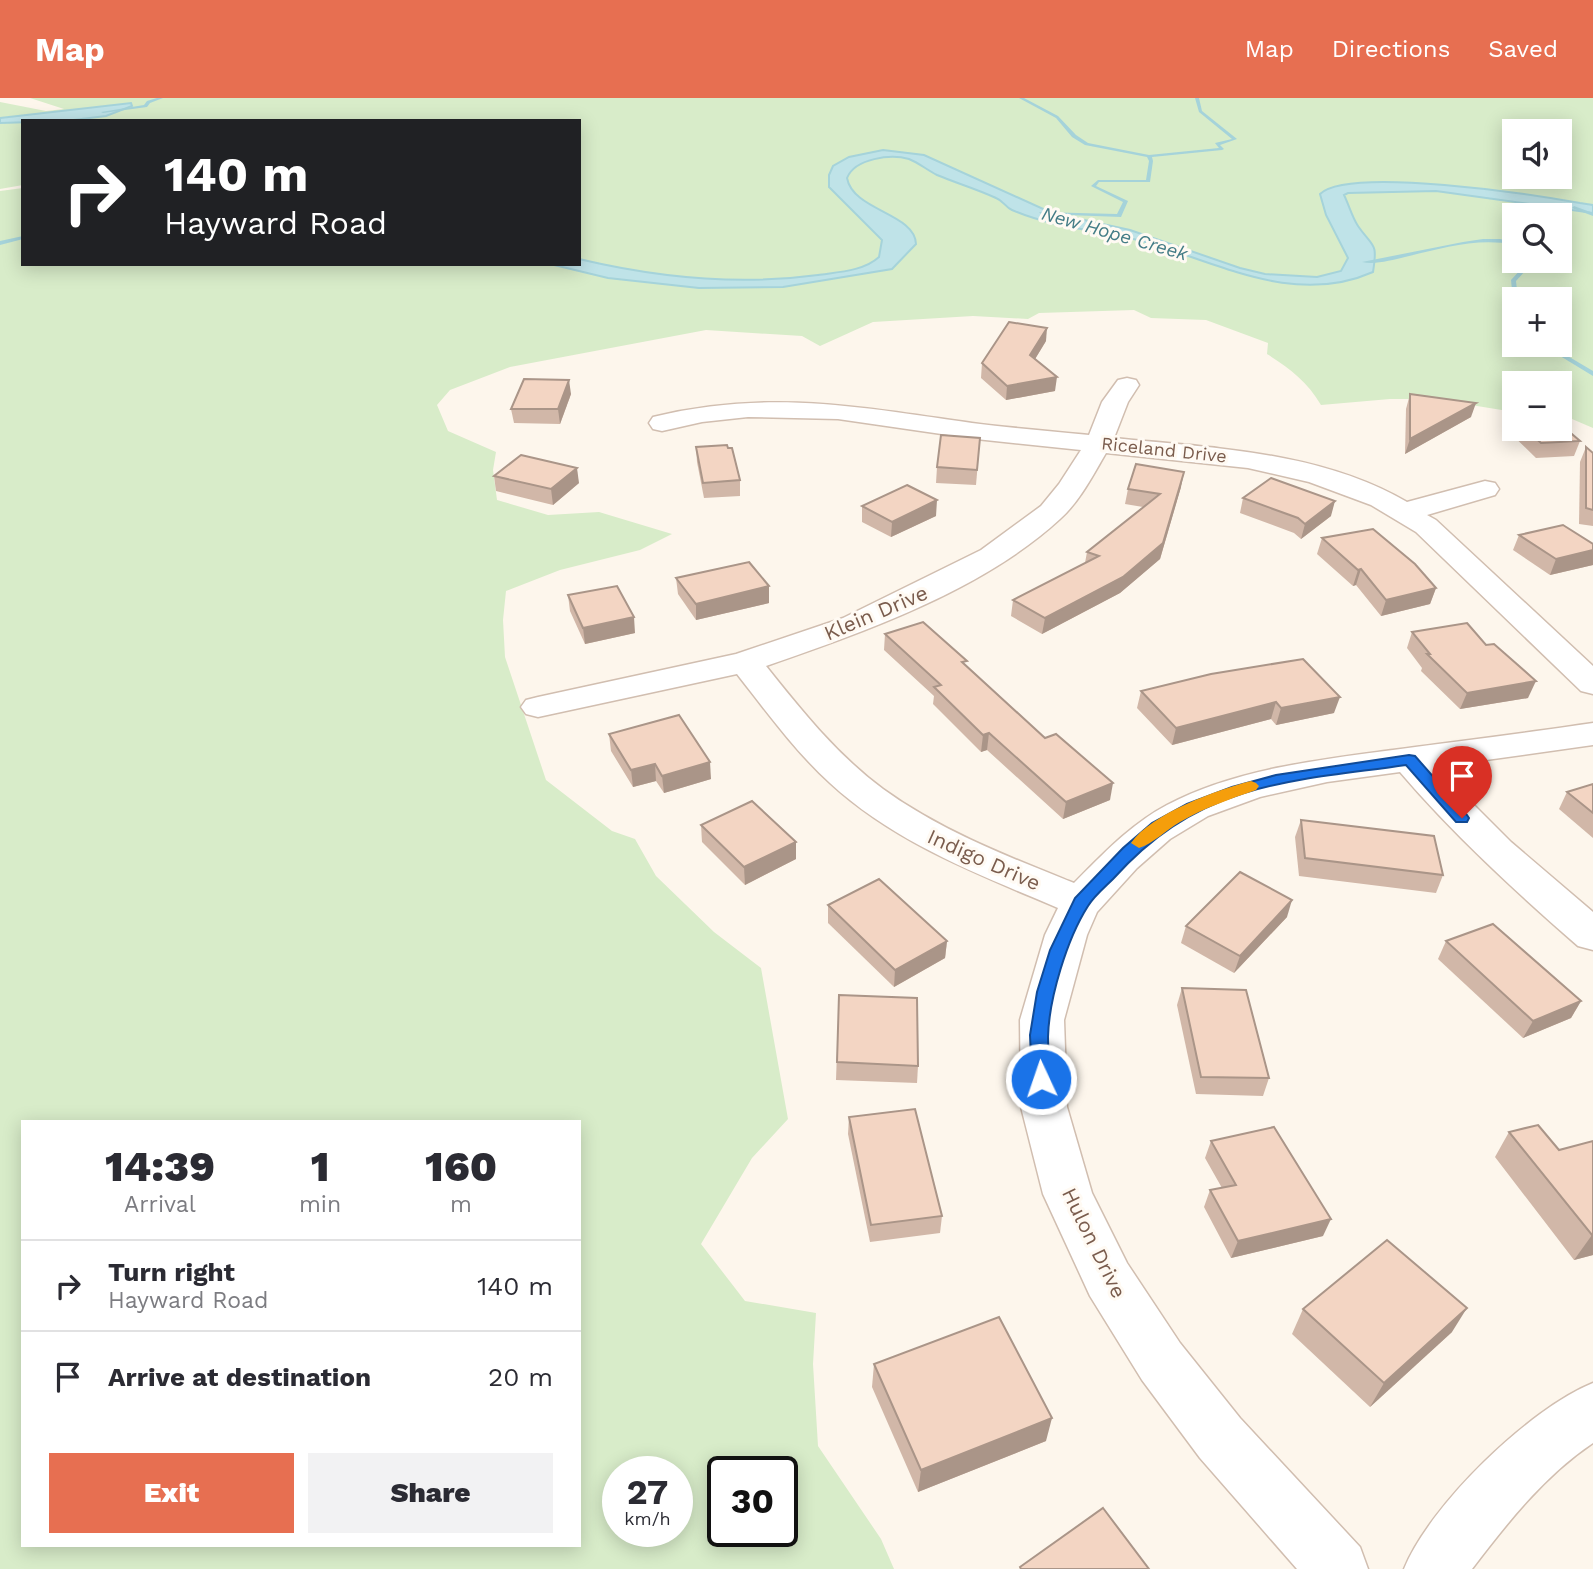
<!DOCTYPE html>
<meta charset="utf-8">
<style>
:root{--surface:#fff;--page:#f2f2f3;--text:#2b2b33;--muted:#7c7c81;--line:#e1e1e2;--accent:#e76f51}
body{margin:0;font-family:"Work Sans",sans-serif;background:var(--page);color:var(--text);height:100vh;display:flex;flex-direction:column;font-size:26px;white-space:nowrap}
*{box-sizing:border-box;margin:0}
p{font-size:23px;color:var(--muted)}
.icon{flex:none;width:38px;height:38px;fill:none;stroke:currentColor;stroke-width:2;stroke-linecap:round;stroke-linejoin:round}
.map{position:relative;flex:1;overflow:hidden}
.side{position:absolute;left:21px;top:1022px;width:560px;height:427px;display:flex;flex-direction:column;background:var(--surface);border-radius:0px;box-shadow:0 4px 18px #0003}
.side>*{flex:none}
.banner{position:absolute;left:21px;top:21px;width:560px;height:147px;border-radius:0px;box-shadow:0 4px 18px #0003;background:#202124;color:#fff;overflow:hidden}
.tools{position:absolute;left:1502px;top:21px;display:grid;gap:14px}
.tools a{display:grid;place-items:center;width:70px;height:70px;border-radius:0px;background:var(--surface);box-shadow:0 4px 18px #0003;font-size:35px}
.speed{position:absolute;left:602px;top:1358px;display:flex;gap:14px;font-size:35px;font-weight:700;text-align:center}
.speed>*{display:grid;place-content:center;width:91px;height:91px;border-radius:50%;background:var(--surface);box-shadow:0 4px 18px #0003;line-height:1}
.speed small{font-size:18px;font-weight:400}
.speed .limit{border:4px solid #111;border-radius:10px;background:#fff;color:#111}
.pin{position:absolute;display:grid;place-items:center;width:60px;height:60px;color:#fff;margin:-72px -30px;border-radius:50% 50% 50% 0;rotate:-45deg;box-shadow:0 0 7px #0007}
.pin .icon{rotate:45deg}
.me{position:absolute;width:77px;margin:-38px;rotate:357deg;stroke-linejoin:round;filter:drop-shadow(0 0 5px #0008)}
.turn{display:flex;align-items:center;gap:24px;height:147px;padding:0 28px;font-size:32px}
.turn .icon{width:91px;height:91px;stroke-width:2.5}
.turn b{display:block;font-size:49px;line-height:60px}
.eta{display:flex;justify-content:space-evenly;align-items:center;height:119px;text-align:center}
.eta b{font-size:42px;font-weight:800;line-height:49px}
.primary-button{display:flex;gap:14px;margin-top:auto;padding:14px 28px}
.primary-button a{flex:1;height:80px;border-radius:0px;background:var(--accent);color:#fff;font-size:28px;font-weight:800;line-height:80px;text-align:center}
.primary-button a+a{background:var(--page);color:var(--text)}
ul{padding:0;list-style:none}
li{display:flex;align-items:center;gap:21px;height:91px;padding:0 28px;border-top:2px solid var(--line)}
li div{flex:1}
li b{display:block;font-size:26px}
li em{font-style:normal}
header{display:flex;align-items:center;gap:42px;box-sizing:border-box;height:98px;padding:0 35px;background:var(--accent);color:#fff}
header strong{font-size:33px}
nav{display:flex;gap:38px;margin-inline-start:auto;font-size:24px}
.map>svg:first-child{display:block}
.green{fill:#d8ecc9;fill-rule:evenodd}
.water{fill:#bfe3e8;stroke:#a5d3da;stroke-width:2}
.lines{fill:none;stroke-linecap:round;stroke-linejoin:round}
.stream{fill:#a5d3da;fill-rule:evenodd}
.street-casing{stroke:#d1beb0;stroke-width:3}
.street{fill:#fff;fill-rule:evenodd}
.wall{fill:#d1b7a8}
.shaded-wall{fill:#aa9588}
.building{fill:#f3d5c3;stroke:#aa9588;stroke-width:2}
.route{fill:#1a73e8;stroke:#114b97;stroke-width:2}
.slow{fill:#f59e0b}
.labels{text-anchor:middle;stroke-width:6;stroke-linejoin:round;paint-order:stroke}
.far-street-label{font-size:18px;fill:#7a5c4d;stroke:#fffaf3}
.far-water-label{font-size:19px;font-style:italic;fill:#437c86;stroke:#fffaf3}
.street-label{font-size:21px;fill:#7a5c4d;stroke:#fffaf3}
</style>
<header>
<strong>Map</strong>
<nav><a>Map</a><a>Directions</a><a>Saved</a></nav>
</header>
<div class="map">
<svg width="1593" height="1471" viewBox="0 0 1593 1471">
<rect width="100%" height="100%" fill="#fdf6ec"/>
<!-- green -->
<path class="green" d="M30 0H1593V330L1572 321 1559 319V285H1514V314L1434 301H1390L1321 307C1307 283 1289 270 1267 256L1268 245 1206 222 1151 220 1134 212 1039 215 1028 221 973 218 873 224 820 248 802 238 706 232 510 269 450 292 437 307 448 333 496 354 493 372 497 402 548 417 599 414 672 436 640 452 560 472 506 493 503 522 505 559 546 682 612 733 635 741 656 778 714 834 761 870 788 1021 752 1060 701 1146 745 1203 816 1215 813 1266 818 1348 881 1441 894 1471H0V93L23 90V166H579V23H23V87L0 91V4L46 13 64 11ZM1514 33H1559V79H1514ZM1514 117H1559V163H1514ZM1514 201H1559V247H1514ZM23 1024H579V1447H23ZM618 1374H677V1433H618ZM723 1374H782V1433H723Z"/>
<!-- water -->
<g class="water">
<path d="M131 5 132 8 106 18 65 23 0 25V20Z"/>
<path d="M883 52 924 57 1052 115 1130 132 1240 170 1265 176 1317 179 1341 173 1348 160 1326 117 1320 96C1349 68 1536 97 1580 105L1593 107V115L1436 93 1348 95 1344 97C1349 107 1352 119 1358 128 1373 150 1378 143 1373 174 1294 209 1217 164 1142 143 1099 132 1053 130 1012 112 1005 109 1004 103 996 100 977 91 956 85 937 77 927 72 919 65 909 61 891 56 855 60 847 80 853 113 915 115 916 146L892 171 783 189 699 190 608 180 550 166H579V161C659 180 737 188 818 177 838 174 864 173 879 159L882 142 829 89V77L833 68 849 59Z"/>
</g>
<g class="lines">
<!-- stream -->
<g class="stream">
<path d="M157 0H163L150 5 147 9 103 15 101 14 144 7 147 3Z"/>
<path d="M1019 0H1024L1058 18 1076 37 1088 45 1149 57 1219 50 1215 45 1232 41 1199 14 1195 0H1199L1202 13 1237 41 1220 47 1224 51 1222 52 1152 59 1153 63 1150 84H1099L1096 88 1128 103 1121 119 1041 116 1039 114 1117 116 1123 104 1091 88 1098 82H1146L1149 63 1147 59 1085 47 1072 39 1056 20Z"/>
<path d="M1574 108 1593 115V118L1572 110Z"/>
<path d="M23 138V141L0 147V143Z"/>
<path d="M1483 141H1500L1514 144V147C1478 139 1440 151 1405 159 1392 162 1375 167 1362 164L1463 144Z"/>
<path d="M1546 163H1554L1527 171 1516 183 1518 201 1513 202 1511 182 1523 169Z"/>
<path d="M1542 247H1549L1593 273V278Z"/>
</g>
<!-- street casing -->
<g class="street-casing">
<g id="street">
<path d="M1127 280 1136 282 1139 287 1128 304 1114 340C1212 350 1320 353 1407 404L1485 383 1495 385 1499 391 1495 397 1427 417 1436 422 1593 568V596L1581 593 1416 434 1371 407 1309 384 1248 370 1106 355C1093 377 1080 403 1060 421 983 492 864 534 766 568 801 612 837 657 883 691 941 733 1009 759 1074 785 1103 756 1131 726 1167 707 1235 671 1318 662 1393 652 1460 643 1526 635 1593 625V647L1436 669 1511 744 1593 814V852L1578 848C1515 793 1454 737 1400 674L1327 684 1260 699 1208 718 1170 741 1137 770 1097 814 1087 837 1064 922 1067 1009 1092 1095 1127 1165 1180 1245 1240 1320 1360 1449 1368 1471H1297L1200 1360 1142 1282 1090 1198 1043 1096 1021 1009 1020 922 1045 837 1058 810C978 776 895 745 830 685 795 653 766 613 737 576L538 619 526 616 521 609 526 602 538 599 736 556 843 520 981 452 1041 408 1059 386 1081 352 976 341 838 321 748 319 702 324 662 333 653 331 649 325 653 319C767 291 858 309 972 325 1011 330 1050 333 1089 337L1102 304 1118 282Z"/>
<path d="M1593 1285V1345C1545 1377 1507 1425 1472 1471H1404C1430 1407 1529 1311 1593 1285Z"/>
</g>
</g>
<!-- street -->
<use href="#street" class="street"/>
</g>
<!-- wall -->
<g class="wall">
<path d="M1046 243 1035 261 1055 293 1006 302 981 280 982 265Z"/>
<path d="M571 296 560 326 514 325 511 311Z"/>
<path d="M1410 296 1471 319 1405 356 1406 311Z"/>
<path d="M1508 314H1514V331H1559L1580 343 1574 358 1536 360 1503 328Z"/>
<path d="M980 340 976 387 936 385 937 369Z"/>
<path d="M696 349 740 382V398L704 400 697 364Z"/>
<path d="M1586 349 1593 355V428L1579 426 1580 364Z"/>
<path d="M494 378 579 385 553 407 496 393Z"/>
<path d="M1181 389 1160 461 1120 495 1042 536 1011 518 1013 502 1085 465 1087 454 1143 409 1125 406 1128 391Z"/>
<path d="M1243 400 1331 418 1301 441 1294 435 1240 415Z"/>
<path d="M862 408 936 418 891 439 862 424Z"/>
<path d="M1519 437 1593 446V467L1550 477 1513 452Z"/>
<path d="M1322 440 1436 490 1430 506 1381 518 1356 487 1353 488 1317 456Z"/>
<path d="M676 480 769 488V505L696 522 678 496Z"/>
<path d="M568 497 635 535 585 546 570 513Z"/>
<path d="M1412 534 1528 600 1460 611 1421 573 1422 570 1407 550Z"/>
<path d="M885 536 967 568 1110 702 1063 721 987 652 981 654 933 606 934 598 884 552Z"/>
<path d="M1211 576 1334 615 1276 627 1271 621 1172 647 1137 610 1141 593Z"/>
<path d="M609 636 711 681 664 695 656 683 633 689 611 653Z"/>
<path d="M1593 686V740L1559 711 1567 694Z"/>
<path d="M1301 722 1443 777 1436 795 1299 778 1295 739Z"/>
<path d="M701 727 796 761 745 787 702 744Z"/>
<path d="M828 807 947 843 945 860 894 889 828 825Z"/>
<path d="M1287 819 1234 875 1181 845 1186 828Z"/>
<path d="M1446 843 1581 903 1571 920 1523 940 1438 861Z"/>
<path d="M1182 890 1269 980 1263 998 1196 996 1177 907Z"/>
<path d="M839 897 918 968 917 985 836 982Z"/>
<path d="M849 1019 942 1118 940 1135 870 1144 848 1036Z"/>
<path d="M1509 1034 1559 1052 1593 1043V1157L1574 1162 1495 1059Z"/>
<path d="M1211 1043 1323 1138 1231 1160 1204 1109 1210 1092 1222 1090 1205 1060Z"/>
<path d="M1303 1211 1452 1234 1370 1309 1292 1236Z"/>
<path d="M874 1266 1046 1343 918 1394 872 1289Z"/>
</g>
<!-- shaded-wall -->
<g class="shaded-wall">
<path d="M1047 230 1046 243 1029 271 1030 257Z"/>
<path d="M1057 279 1055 293 1006 302 1007 288Z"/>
<path d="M569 282 571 296 560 326 558 311Z"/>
<path d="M1476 305 1471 319 1405 356 1410 341Z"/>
<path d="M577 370 579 385 553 407 551 391Z"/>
<path d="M1184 374 1181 389 1160 461 1120 495 1042 536 1045 520Z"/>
<path d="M937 402 936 418 891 439 892 424Z"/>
<path d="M1335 403 1331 418 1301 441 1305 426Z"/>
<path d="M1593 452V467L1550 477 1556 461Z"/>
<path d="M1361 471 1356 487 1353 488 1358 472Z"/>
<path d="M769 488V505L696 522V506Z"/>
<path d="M1436 490 1430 506 1381 518 1386 502Z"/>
<path d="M634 519 635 535 585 546 583 530Z"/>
<path d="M1536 583 1528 600 1460 611 1467 595Z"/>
<path d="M1340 599 1334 615 1276 627 1281 610Z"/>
<path d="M1276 604 1271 621 1172 647 1176 630Z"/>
<path d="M989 635 987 652 981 654 983 637Z"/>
<path d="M710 664 711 681 664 695 662 678Z"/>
<path d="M655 666 656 683 633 689 631 672Z"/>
<path d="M1113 685 1110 702 1063 721 1066 704Z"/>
<path d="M796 744V761L745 787 744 769Z"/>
<path d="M1292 802 1287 819 1234 875 1240 858Z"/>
<path d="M947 843 945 860 894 889 895 872Z"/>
<path d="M1581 903 1571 920 1523 940 1533 923Z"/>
<path d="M1331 1121 1323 1138 1231 1160 1238 1143Z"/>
<path d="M1592 1137H1593V1157L1574 1162Z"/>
<path d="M1467 1210 1452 1234 1370 1309 1384 1285Z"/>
<path d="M1052 1320 1046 1343 918 1394 921 1372Z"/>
</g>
<!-- building -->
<g class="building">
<path d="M1009 224 1047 230 1030 257 1057 279 1007 288 982 265Z"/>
<path d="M524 281 569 282 558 311H511Z"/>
<path d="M1410 296 1476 305 1410 341Z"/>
<path d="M1559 325 1580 343 1541 345 1526 331H1559Z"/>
<path d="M941 337 980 340 977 372 937 369Z"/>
<path d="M727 347 728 350H732L740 382 703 385 696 349Z"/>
<path d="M1586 349 1593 355V412L1586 410Z"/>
<path d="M521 357 577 370 551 391 494 378Z"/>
<path d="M1136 366 1184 374 1163 445 1123 479 1045 520 1013 502 1099 458 1087 454 1160 396 1128 391Z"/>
<path d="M1271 380 1335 403 1305 426 1298 420 1243 400Z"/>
<path d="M907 387 937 402 892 424 862 408Z"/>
<path d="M1563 427 1593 446V452L1556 461 1519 437Z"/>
<path d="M1373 431 1415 466 1436 490 1386 502 1361 471 1358 472 1322 440Z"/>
<path d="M749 464 769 488 696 506 676 480Z"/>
<path d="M617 488 634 519 583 530 568 497Z"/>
<path d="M923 524 967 563 962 564 1045 640 1056 636 1113 685 1066 704 989 635 983 637 934 589 941 587 885 536Z"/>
<path d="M1467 525 1486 547 1494 546 1536 583 1467 595 1427 556H1430L1412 534Z"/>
<path d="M1303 561 1340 599 1281 610 1276 604 1176 630 1141 593 1211 576Z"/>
<path d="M679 617 710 664 662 678 655 666 631 672 609 636Z"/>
<path d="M1593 686V715L1567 694Z"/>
<path d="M752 703 796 744 744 769 701 727Z"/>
<path d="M1301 722 1434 738 1443 777 1305 760Z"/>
<path d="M1240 774 1292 802 1240 858 1186 828Z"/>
<path d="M879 781 947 843 895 872 828 807Z"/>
<path d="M1493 826 1581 903 1533 923 1446 843Z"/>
<path d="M1182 890 1246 892 1269 980 1201 979Z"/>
<path d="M839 897 917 900 918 968 837 964Z"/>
<path d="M915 1011 942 1118 871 1127 849 1019Z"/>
<path d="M1538 1027 1559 1052 1593 1043V1137H1592L1509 1034Z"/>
<path d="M1274 1029 1331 1121 1238 1143 1210 1092 1236 1087 1211 1043Z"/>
<path d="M1387 1142 1467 1210 1384 1285 1303 1211Z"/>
<path d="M999 1219 1052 1320 921 1372 874 1266Z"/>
<path d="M1103 1410 1149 1471H1021L1020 1469Z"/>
</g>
<!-- route -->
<path class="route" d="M1409 657 1415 658 1467 717 1469 720 1467 724H1456L1406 667C1352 675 1296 679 1244 695 1190 712 1151 739 1113 781 1105 789 1094 798 1088 808 1067 841 1049 900 1048 939 1048 953 1050 967 1051 981L1048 987 1041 989 1034 987 1032 981 1030 937 1037 894 1050 852 1075 800 1123 750 1152 725 1187 706 1232 689 1276 677Z"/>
<!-- slow -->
<path class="slow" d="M1251 683 1256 685 1259 688 1256 692C1230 701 1204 710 1180 724 1167 731 1153 746 1139 750L1131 745C1152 715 1217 692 1251 683Z"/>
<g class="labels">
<!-- far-street labels -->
<g class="far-street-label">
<text transform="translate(1164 352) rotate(6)" y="6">Riceland Drive</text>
</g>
<!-- far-water labels -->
<g class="far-water-label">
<text transform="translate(1115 135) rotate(16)" y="7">New Hope Creek</text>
</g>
<!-- street labels -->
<g class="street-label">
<text transform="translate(876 515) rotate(-23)" y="7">Klein Drive</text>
<text transform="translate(984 762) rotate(24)" y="7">Indigo Drive</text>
<text transform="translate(1094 1145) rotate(64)" y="7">Hulon Drive</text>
</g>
</g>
</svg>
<div class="tools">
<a><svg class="icon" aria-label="sound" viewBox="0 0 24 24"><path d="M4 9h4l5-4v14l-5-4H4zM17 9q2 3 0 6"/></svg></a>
<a><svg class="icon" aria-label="search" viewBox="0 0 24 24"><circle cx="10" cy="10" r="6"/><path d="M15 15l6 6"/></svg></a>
<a>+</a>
<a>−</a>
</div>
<div class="speed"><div>27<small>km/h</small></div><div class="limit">30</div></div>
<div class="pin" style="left:1462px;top:720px;background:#d93025"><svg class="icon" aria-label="arrive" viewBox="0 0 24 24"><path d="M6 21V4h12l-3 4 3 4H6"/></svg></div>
<svg class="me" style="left:1041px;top:981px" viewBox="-20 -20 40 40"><circle r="17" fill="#1a73e8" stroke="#fff" stroke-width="3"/><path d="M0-11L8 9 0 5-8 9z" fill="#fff"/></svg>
<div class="banner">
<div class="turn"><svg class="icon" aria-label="right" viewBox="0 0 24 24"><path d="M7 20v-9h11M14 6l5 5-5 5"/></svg><div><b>140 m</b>Hayward Road</div></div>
</div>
<section class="side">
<div class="eta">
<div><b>14:39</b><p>Arrival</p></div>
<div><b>1</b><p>min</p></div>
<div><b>160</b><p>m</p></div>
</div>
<ul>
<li><svg class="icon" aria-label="right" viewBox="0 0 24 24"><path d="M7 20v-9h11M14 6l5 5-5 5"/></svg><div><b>Turn right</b><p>Hayward Road</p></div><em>140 m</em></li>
<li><svg class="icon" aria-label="arrive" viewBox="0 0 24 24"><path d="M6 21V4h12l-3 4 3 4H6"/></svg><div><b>Arrive at destination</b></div><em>20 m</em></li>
</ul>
<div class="primary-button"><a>Exit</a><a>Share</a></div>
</section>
</div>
